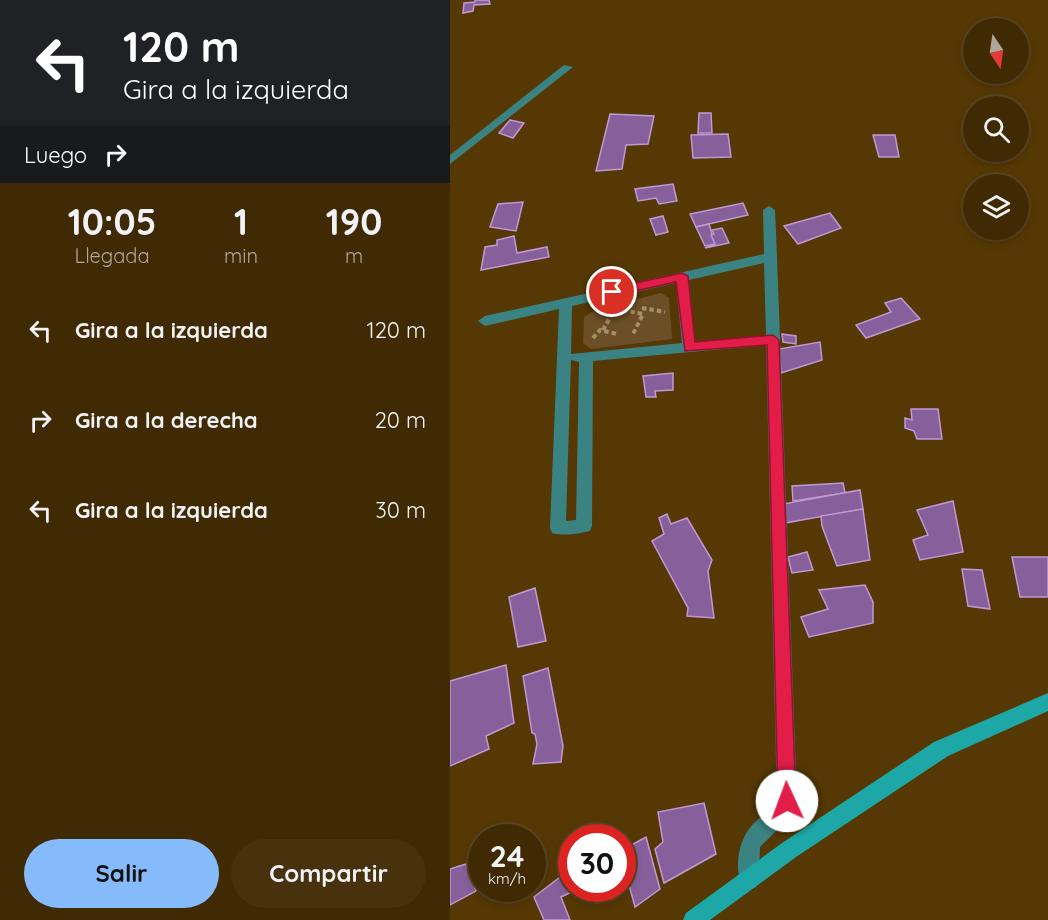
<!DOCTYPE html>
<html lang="es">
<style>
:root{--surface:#402a03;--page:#47320d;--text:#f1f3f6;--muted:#aea79a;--line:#594625;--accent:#86bbfb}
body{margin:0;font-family:Quicksand,sans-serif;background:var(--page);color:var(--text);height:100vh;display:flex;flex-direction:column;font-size:22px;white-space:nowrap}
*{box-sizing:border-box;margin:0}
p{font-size:20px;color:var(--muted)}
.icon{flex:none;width:33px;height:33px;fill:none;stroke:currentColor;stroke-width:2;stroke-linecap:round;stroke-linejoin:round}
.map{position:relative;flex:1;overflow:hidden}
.side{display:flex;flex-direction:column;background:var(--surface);width:450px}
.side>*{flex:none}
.top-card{background:#202124;color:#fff;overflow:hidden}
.needle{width:39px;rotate:167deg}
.tools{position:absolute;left:513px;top:18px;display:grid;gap:12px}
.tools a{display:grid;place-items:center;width:66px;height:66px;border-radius:50%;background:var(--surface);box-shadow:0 3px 9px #0003,0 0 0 2px var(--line);font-size:30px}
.speed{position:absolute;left:18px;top:824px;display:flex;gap:12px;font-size:30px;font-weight:700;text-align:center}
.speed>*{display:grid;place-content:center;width:78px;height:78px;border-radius:50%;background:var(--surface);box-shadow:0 3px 9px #0003,0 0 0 2px var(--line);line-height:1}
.speed small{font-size:15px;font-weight:400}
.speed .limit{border:9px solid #d22;background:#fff;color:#111}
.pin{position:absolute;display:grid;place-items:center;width:51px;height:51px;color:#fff;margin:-26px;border:3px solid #fff;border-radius:50%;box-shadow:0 2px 6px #0007}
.me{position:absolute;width:66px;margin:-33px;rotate:358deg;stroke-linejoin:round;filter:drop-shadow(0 0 4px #0008)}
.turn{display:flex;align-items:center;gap:21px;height:126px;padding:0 24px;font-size:27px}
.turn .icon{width:78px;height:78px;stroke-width:2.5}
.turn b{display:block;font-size:42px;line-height:51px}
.then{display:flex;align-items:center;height:57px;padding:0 24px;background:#0003;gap:12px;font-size:22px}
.eta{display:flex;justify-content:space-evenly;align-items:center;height:102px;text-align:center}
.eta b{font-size:36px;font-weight:700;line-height:42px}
.primary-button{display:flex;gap:12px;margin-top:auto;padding:12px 24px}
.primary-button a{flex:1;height:69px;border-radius:36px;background:var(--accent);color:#111;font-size:24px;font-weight:700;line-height:69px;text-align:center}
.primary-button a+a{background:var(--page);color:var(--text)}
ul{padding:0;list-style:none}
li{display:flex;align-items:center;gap:18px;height:90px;padding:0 24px}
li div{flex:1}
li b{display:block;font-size:22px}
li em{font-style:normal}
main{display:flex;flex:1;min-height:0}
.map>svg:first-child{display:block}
.green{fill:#6c4f26}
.building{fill:#87609b;stroke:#c099d4;stroke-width:1.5}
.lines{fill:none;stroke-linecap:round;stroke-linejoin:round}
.path{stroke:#a58e6a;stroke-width:4;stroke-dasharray:4.5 3;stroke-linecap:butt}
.street{fill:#3b8382;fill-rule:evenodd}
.secondary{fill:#1da8a7;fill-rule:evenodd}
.route{fill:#e11d48;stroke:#92132f;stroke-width:1.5}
</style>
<main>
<section class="side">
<div class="top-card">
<div class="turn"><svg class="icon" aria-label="left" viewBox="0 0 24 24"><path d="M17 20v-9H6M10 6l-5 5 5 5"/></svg><div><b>120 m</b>Gira a la izquierda</div></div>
<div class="then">Luego<svg class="icon" aria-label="right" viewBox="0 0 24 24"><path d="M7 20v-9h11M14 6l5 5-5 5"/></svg></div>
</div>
<div class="eta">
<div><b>10:05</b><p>Llegada</p></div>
<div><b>1</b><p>min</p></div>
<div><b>190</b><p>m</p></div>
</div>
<ul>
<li><svg class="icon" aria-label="left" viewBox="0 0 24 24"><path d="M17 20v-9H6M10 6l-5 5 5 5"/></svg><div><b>Gira a la izquierda</b></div><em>120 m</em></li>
<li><svg class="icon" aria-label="right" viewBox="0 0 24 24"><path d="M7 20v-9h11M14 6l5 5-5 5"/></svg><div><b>Gira a la derecha</b></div><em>20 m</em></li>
<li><svg class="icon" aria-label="left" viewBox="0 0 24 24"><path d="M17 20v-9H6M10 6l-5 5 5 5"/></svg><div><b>Gira a la izquierda</b></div><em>30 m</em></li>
</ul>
<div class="primary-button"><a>Salir</a><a>Compartir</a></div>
</section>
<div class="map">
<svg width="598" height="920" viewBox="0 0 598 920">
<rect width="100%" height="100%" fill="#563804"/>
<!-- green -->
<path class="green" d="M211 293 219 298 222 339 141 349 133 343 134 317 145 310Z"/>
<!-- building -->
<g class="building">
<path d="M25 0H39L40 4 24 5 23 11 13 13 14 3 25 2Z"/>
<path d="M249 113H261L262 133H248Z"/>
<path d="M160 114 204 116 198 144 176 145 172 169 146 171Z"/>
<path d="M60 120 74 123 63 138 49 133Z"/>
<path d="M278 134 281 157 243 158 241 135Z"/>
<path d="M423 135H445L449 157H429Z"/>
<path d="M223 184 227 201 209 204 206 198 188 201 185 189Z"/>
<path d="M73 202 66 231 40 227 48 204Z"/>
<path d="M293 203 298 215 246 227 240 214Z"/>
<path d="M380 213 391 228 348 244 334 226Z"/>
<path d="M213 216 218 232 206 235 200 219Z"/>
<path d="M259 224 265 244 255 246 246 227Z"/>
<path d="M272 228 279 243 255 248 265 244 261 235 264 234 262 230Z"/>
<path d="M64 236 67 253 97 247 99 257 31 270 35 247 47 245V240Z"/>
<path d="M451 298 470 319 416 338 406 325 441 312 435 303Z"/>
<path d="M332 334 346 336V344L333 342Z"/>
<path d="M370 342 372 360 331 373 329 349Z"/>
<path d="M223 373V390L205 391 206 397H196L193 376Z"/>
<path d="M461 409H488L492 439H467L464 431 455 428V418L462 420Z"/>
<path d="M393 483 395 493 343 501 342 486Z"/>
<path d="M410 490 413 509 335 523 333 504Z"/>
<path d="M503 501 513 552 470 560 463 540 478 535 467 510Z"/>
<path d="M413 509 420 560 387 566 372 526 371 516Z"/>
<path d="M217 514 221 524 237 518 262 560 258 571 264 618 237 616 238 608 202 541 214 534 209 518Z"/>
<path d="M357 552 363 570 342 573 338 557Z"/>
<path d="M562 557H598V597H570Z"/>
<path d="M512 569 532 570 540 609 518 606Z"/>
<path d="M415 585 423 602V623L359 637 351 617 378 609 369 590Z"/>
<path d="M85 588 96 641 68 647 59 597Z"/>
<path d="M56 665 64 723 36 736 39 749 0 766V681Z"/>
<path d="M98 668 113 746 111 762 83 764 87 744 85 734 82 733 73 676Z"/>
<path d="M254 803 266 854 214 883 205 849 213 842 208 812Z"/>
<path d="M196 837 210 889 185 907 172 859V850Z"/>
<path d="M16 864 26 891 0 905V869Z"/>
<path d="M122 868V888H130L111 897 120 920H94L84 897Z"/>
</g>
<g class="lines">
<!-- path -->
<g class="path">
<path d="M192 308 215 312"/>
<path d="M173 310 193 314 183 334"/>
<path d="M153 330 164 310"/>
<path d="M143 338 150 330 167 334"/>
</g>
<!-- street -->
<g class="street">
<path d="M114 65 123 67 0 164V155Z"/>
<path d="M319 206 325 210 327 257 347 801 337 820 310 847 309 880 306 887 299 890 292 887C284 867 288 840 303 824 311 816 321 810 327 801L316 345 143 361 142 526 140 531C129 534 113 536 102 533L100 528 109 309 35 326 28 321 35 316 314 254 313 210ZM314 263 316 336 245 342 239 280ZM226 283 232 343 121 354 122 306ZM121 360 129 362 126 520 116 521Z"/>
</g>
<!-- secondary -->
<path class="secondary" d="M598 693V711L498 756 346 857 260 920H233L236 913 332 843 484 742Z"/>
</g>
<!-- route -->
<path class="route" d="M232 273 238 276 245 342 323 335 329 340 346 801 343 807 337 810 331 807 328 801 317 345 235 351 226 282 162 296 157 292 162 288Z"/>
</svg>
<div class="tools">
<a><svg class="needle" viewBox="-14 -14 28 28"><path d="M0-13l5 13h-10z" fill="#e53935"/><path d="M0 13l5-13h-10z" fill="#aea79a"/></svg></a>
<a><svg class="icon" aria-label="search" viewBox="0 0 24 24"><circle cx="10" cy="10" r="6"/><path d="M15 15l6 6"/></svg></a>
<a><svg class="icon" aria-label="layers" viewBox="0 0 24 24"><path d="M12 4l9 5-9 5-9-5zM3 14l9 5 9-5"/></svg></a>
</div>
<div class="speed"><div>24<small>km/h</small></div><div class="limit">30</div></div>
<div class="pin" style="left:162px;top:292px;background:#d93025"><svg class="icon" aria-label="arrive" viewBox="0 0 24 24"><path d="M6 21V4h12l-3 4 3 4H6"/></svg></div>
<svg class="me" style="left:337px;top:801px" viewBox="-20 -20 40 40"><circle r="19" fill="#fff"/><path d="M0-13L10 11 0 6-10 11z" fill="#e11d48"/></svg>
</div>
</main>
